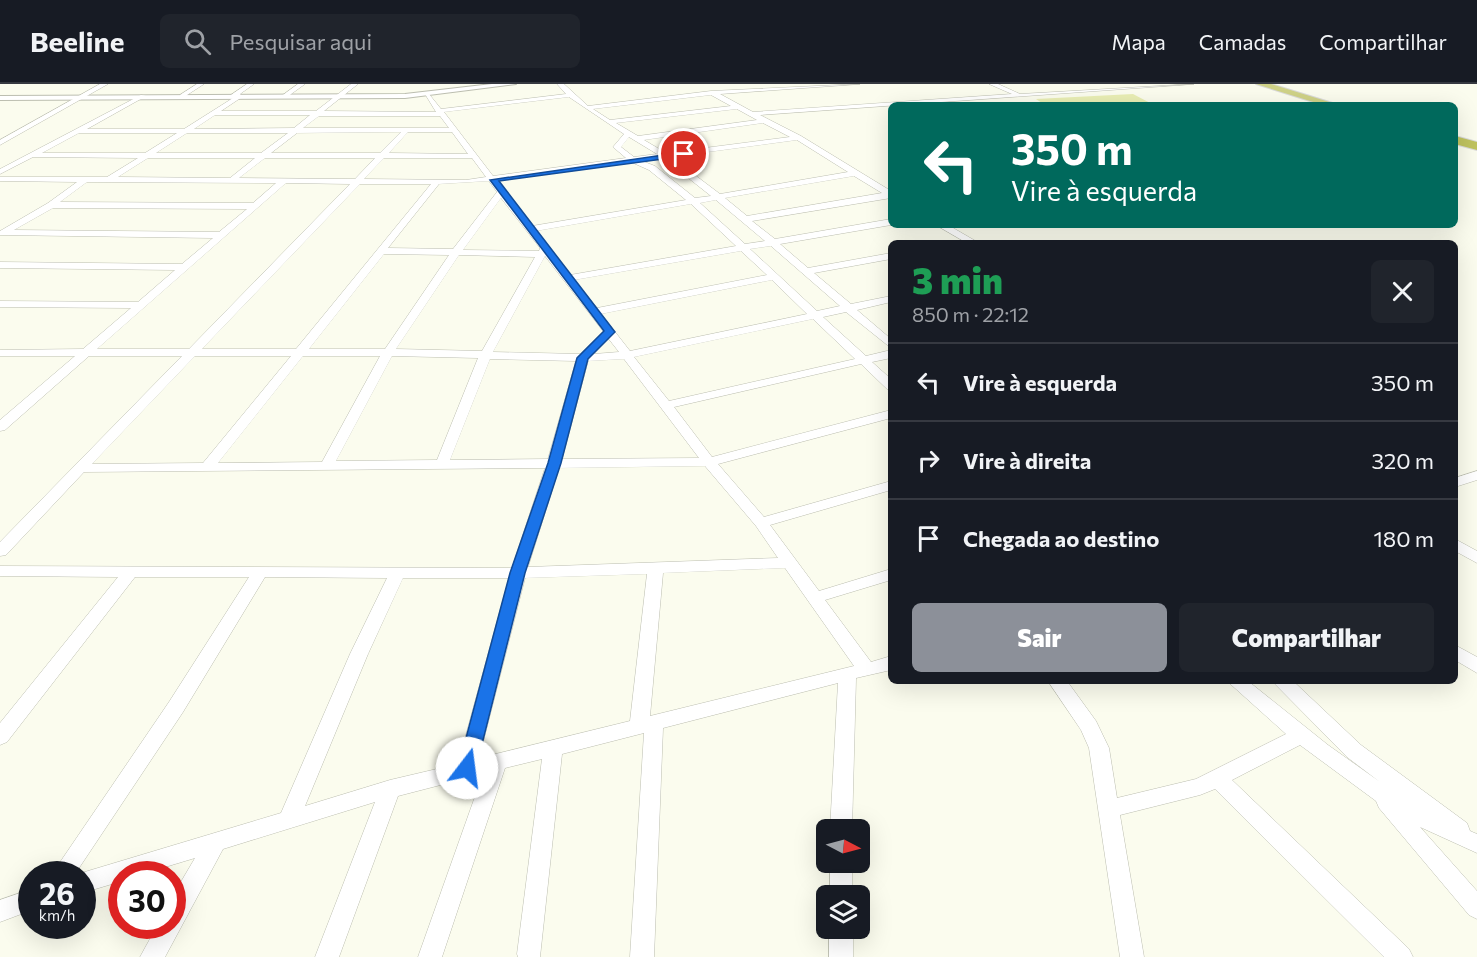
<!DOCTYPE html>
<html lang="pt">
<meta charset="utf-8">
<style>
:root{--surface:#171b24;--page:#20242c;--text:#f1f3f6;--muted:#9ea1a6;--line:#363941;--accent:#8c9099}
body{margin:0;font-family:Commissioner,sans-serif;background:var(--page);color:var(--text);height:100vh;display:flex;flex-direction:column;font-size:22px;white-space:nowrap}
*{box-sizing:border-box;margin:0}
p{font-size:20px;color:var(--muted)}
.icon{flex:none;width:33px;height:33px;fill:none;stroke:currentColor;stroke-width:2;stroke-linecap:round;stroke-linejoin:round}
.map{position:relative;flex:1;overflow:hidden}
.panel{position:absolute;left:888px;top:156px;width:570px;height:444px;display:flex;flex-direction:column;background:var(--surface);border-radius:9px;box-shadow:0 6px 24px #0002}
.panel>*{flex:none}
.hud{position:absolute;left:888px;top:18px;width:570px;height:126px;border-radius:9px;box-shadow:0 6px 24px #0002;background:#00695c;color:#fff;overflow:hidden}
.needle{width:39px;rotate:96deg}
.controls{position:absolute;left:816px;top:735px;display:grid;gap:12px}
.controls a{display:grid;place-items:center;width:54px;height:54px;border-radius:9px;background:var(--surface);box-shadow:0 6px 24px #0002;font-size:30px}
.speed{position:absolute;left:18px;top:777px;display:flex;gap:12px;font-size:30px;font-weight:700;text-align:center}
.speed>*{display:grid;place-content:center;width:78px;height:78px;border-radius:50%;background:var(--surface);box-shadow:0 6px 24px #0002;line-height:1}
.speed small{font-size:15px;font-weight:400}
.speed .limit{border:9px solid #d22;background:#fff;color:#111}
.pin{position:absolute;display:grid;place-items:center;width:51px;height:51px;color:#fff;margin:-26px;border:3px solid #fff;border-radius:50%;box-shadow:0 2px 6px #0007}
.me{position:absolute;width:66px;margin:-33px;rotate:15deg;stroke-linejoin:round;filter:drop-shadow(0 0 4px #0008)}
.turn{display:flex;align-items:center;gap:21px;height:126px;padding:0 24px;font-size:27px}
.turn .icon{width:78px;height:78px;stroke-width:2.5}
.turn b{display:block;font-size:42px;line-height:51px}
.round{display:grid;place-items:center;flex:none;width:63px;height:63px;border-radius:9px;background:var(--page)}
.head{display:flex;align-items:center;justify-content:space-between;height:102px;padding:0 24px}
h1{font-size:36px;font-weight:800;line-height:45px;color:#1e9e55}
.cta{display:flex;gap:12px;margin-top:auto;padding:12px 24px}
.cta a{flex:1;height:69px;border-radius:9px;background:var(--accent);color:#fff;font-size:24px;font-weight:800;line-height:69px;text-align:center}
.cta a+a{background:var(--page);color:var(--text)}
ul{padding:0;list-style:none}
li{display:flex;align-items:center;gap:18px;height:78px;padding:0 24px;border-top:2px solid var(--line)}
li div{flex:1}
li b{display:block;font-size:22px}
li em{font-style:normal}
header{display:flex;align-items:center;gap:36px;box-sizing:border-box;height:84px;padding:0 30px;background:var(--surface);border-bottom:2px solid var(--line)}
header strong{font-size:28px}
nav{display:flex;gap:33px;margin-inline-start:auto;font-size:21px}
.search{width:420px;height:54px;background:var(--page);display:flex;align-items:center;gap:15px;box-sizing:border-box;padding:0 21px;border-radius:9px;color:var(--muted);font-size:22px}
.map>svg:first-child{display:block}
.green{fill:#e9eeb4}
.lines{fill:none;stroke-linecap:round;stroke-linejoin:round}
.minor-casing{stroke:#bcbeb0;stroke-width:1}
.tertiary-casing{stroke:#bcbeb0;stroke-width:2}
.primary-casing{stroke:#dbdbda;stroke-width:2}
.trunk-casing{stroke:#dbdbda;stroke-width:2}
.minor{fill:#fff;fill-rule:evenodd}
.tertiary{fill:#fff;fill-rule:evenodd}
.primary{fill:#cfd287;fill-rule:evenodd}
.trunk{fill:#bfc35f;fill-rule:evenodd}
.route{fill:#1a73e8;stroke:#114b97;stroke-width:1.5}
</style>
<header>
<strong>Beeline</strong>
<div class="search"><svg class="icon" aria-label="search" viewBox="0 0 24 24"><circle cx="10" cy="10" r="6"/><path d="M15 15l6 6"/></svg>Pesquisar aqui</div>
<nav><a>Mapa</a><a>Camadas</a><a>Compartilhar</a></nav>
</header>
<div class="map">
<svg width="1477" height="873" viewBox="0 0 1477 873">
<rect width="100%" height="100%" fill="#fbfcee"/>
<!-- green -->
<path class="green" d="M1133 10 1154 21H1045L1036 15Z"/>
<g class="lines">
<!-- minor casing -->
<g class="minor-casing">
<g id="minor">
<path d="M100 0H108L0 61V56Z"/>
<path d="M197 0H204L184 13H180V11Z"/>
<path d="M247 0H254L240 10 242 13 221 27H316L351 0H358L324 27 436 28 425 10H429L441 25 566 10 557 0H564L588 22 711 7 860 0 720 10 753 28 1012 10 989 0H998L1020 10 1194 0 760 31 801 52 891 107V114L752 137 775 155 891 135V141L780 160 808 184 891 169V175L814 189 851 220 891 212V218L857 226 891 255V264L846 228 823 233 866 272 891 266V274L872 278 891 295V306L887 305 861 280 674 323 712 373 891 326V334L718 380 764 433 891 397V406L770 441 819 507 891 485V496L825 516 871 578 891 572V586L856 594 852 746H830L838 599 663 644 654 873H630L644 649 562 670 540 873H518L517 870 542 675 505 684 442 873H418L483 690 398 712 339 873H315L375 718 223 765 165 873H140L157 842H172V813L195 774 142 790H122V797L82 809V790H78L281 729 350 570 387 494 265 493 183 628 75 790H52L169 618 249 493H135L7 658 0 661V639L118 493 0 492V482L512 484 545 384 84 388 6 471 0 472V458L182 272H89L5 346 0 347V336L75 272H0V266L83 265 131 224 0 223V217L138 218 175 186 0 184V178L182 180 213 154 0 151V147L48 119 77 98 0 97V93H107L138 74 33 73 0 90V85L141 11 146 12 87 45H184L233 14 231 11ZM711 11 731 22 610 36 593 25ZM569 13 624 50 613 63 626 74 493 92 444 28ZM737 25 757 36 638 52 616 39ZM215 31H310L294 44 194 45ZM319 32H440L449 44H303ZM763 39 790 53 666 69 644 56ZM401 48 380 69H271L297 49ZM408 48H452L468 70 389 69ZM79 49H177L145 69H42ZM187 49H288L261 69H156ZM629 53 657 70 634 73 621 63ZM797 56 848 88 720 110 671 73ZM148 74H255L230 94 118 93ZM265 74H375L355 95 239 94ZM384 74H472L486 93 466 96 364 95ZM663 74 711 112 695 114 655 82 642 77ZM631 78 649 86 686 116 532 142 497 96ZM854 92 882 109 747 132 725 114ZM489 97 497 108 453 165 388 164 439 100ZM87 98 276 99 253 119 60 118ZM286 99 350 100 189 265H97ZM360 100H431L296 265H202ZM501 114 540 164 539 167 463 166ZM716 116 765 157 745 160 700 119ZM691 120 736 162 570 191 536 147ZM53 124 247 125 219 148 14 146ZM771 162 840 222 817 227 750 165ZM741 167 767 191 597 224 574 196ZM384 170 449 171 385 265H309ZM459 171 535 173 482 267 396 265ZM545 172 603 247 580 270 493 268ZM772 196 807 230 630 267 601 230ZM813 235 855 275 669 317 634 273ZM608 254 619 268 594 270ZM195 272H291L203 379 92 380ZM303 272H380L322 378 218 379ZM392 272 478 274 437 376 336 377ZM490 275 576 277 548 375 450 376ZM624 275 699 374 562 375 588 277ZM705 382 756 442 778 474 528 483 559 384ZM785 484 854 582 650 632 663 489ZM647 490 630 637 479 674 525 494ZM403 494H509L458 680 390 696 305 722 368 570Z"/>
<path d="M298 0H305L287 13H283V11Z"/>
<path d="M936 141H948L979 159H967Z"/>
<path d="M1477 387V396L1455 403V394Z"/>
<path d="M1455 455 1477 467V479L1455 467Z"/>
<path d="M1455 561 1477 573V589L1455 576Z"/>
<path d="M1048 597H1067L1096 637 1109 664 1117 714 1196 695 1286 650 1227 597H1248L1328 661 1380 698 1347 673 1272 597H1293L1361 661 1467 739 1470 747 1477 750V769L1420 743 1477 807V835L1469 831 1379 724 1376 717 1300 661 1232 696 1409 865 1413 873H1384L1215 705 1200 711 1120 731 1144 873H1120L1089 664 1081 646Z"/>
<rect x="830" y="778" width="22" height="34"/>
<path d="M32 805V826L0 838V816Z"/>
<rect x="829" y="844" width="24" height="29"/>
</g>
</g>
<!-- tertiary casing -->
<g class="tertiary-casing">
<path id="tertiary" d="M492 0H516L405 14 0 16V12L405 10Z"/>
</g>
<!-- primary casing -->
<g class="primary-casing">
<path id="primary" d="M1256 0H1271L1339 21H1323Z"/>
</g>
<!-- trunk casing -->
<g class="trunk-casing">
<path id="trunk" d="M1455 52 1477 58V66L1455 60Z"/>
</g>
<!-- minor -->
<use href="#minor" class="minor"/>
<!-- tertiary -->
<use href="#tertiary" class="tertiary"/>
<!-- primary -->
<use href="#primary" class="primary"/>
<!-- trunk -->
<use href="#trunk" class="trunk"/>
</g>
<!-- route -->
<path class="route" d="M684 68 686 72 499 97 615 248 588 275 561 379 525 489 476 684 474 690 467 692 461 690 458 684 510 489 548 379 577 274 604 247 490 96Z"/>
</svg>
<div class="controls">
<a><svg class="needle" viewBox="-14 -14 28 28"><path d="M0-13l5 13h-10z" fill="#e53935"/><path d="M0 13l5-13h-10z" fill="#9ea1a6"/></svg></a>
<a><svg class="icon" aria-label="layers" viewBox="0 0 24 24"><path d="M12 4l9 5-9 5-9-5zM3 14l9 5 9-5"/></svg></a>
</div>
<div class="speed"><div>26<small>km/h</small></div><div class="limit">30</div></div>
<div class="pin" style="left:684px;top:70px;background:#d93025"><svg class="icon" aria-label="arrive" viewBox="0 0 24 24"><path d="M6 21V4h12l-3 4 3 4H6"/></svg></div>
<svg class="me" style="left:467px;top:684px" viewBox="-20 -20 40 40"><circle r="19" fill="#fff"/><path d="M0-13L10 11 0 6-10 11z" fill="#1a73e8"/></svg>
<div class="hud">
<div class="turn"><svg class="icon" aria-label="left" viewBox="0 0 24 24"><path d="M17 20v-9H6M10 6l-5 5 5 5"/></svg><div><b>350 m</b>Vire à esquerda</div></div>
</div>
<section class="panel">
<div class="head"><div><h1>3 min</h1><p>850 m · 22:12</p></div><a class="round"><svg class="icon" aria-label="close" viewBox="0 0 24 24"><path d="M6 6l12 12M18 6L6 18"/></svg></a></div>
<ul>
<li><svg class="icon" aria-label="left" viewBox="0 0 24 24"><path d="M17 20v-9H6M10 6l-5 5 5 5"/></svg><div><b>Vire à esquerda</b></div><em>350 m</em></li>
<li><svg class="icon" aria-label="right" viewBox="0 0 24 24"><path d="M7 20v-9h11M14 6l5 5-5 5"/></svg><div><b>Vire à direita</b></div><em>320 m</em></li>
<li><svg class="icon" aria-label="arrive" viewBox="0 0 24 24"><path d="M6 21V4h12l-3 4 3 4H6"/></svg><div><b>Chegada ao destino</b></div><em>180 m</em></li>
</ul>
<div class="cta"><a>Sair</a><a>Compartilhar</a></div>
</section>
</div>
